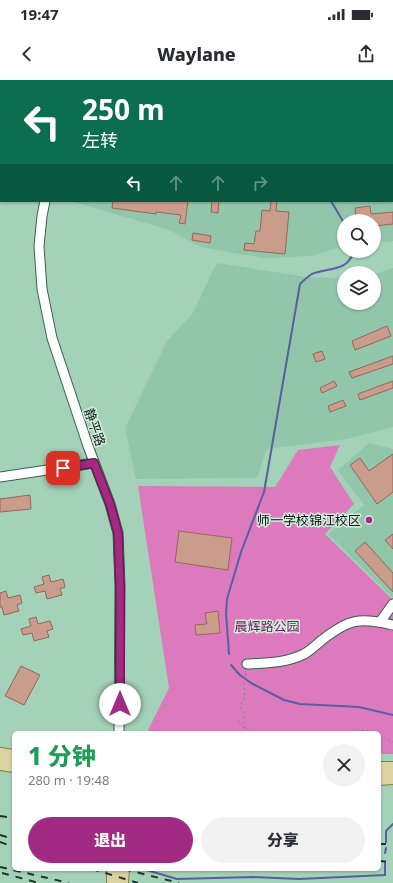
<!DOCTYPE html>
<html lang="zh">
<meta charset="utf-8">
<style>
:root{--surface:#fff;--page:#f2f2f3;--text:#2b2b33;--muted:#7c7c81;--accent:#a12a82}
body{margin:0;font-family:"Noto Sans","Noto Sans SC",sans-serif;background:var(--page);color:var(--text);height:100vh;display:flex;flex-direction:column;font-size:15px;white-space:nowrap}
*{box-sizing:border-box;margin:0}
p{font-size:13px;color:var(--muted)}
.icon{flex:none;width:22px;height:22px;fill:none;stroke:currentColor;stroke-width:2;stroke-linecap:round;stroke-linejoin:round}
.map{position:relative;flex:1;overflow:hidden}
.panel{position:absolute;left:12px;top:651px;width:369px;height:140px;display:flex;flex-direction:column;background:var(--surface);border-radius:6px;box-shadow:0 1px 3px #0004}
.panel>*{flex:none}
.hud{position:absolute;left:0px;top:0px;width:393px;height:122px;box-shadow:0 1px 3px #0004;background:#0b6e4f;color:#fff;overflow:hidden}
.fabs{position:absolute;left:337px;top:134px;display:grid;gap:8px}
.fabs a{display:grid;place-items:center;width:44px;height:44px;border-radius:50%;background:var(--surface);box-shadow:0 1px 3px #0004;font-size:20px}
.pin{position:absolute;display:grid;place-items:center;width:34px;height:34px;color:#fff;margin:-17px;border-radius:8px;box-shadow:0 2px 6px #0006}
.me{position:absolute;width:44px;margin:-22px;rotate:0deg;stroke-linejoin:round;filter:drop-shadow(0 0 3px #0008)}
.turn{display:flex;align-items:center;gap:14px;height:84px;padding:0 16px;font-size:18px}
.turn .icon{width:52px;height:52px;stroke-width:2.5}
.turn b{display:block;font-size:28px;line-height:34px}
.lanes{display:flex;align-items:center;height:38px;padding:0 16px;background:#0003;justify-content:center;gap:20px;direction:ltr}
.lanes .off{opacity:.35}
.round{display:grid;place-items:center;flex:none;width:42px;height:42px;border-radius:21px;background:var(--page)}
.head{display:flex;align-items:center;justify-content:space-between;height:68px;padding:0 16px}
h1{font-size:24px;font-weight:800;line-height:30px;color:#1e9e55}
.button{display:flex;gap:8px;margin-top:auto;padding:8px 16px}
.button a{flex:1;height:46px;border-radius:24px;background:var(--accent);color:#fff;font-size:16px;font-weight:800;line-height:46px;text-align:center}
.button a+a{background:var(--page);color:var(--text)}
.status{display:flex;justify-content:space-between;align-items:center;height:28px;padding:0 20px;background:var(--surface);direction:ltr}
.status svg{height:11px;fill:currentColor}
header{display:flex;justify-content:space-between;align-items:center;height:52px;padding:0 16px;background:var(--surface);font-size:18px;font-weight:800}
.map>svg:first-child{display:block}
.built{fill:#91c6aa}
.green{fill:#dd7abd}
.lines{fill:none;stroke-linecap:round;stroke-linejoin:round}
.stream{stroke:#575ea1;stroke-width:2}
.building{fill:#ca9c8c;stroke:#926858}
.minor-casing{stroke:#37614c;stroke-width:11}
.major-casing{stroke:#807d46;stroke-width:14}
.path{stroke:#698c78;stroke-width:1;stroke-dasharray:2 3;stroke-linecap:butt}
.minor{stroke:#fff;stroke-width:9}
.major{stroke:#dad2a1;stroke-width:12}
.rail{stroke:#1f352a;stroke-width:2;stroke-dasharray:7 7;stroke-linecap:butt}
.route-casing{stroke:#691b54;stroke-width:10}
.route{stroke:#a12a82;stroke-width:7}
.poi-dot{fill:#a12a82;stroke:#d5ecdf;stroke-width:1.5}
.labels{text-anchor:middle;stroke-width:3;stroke-linejoin:round;paint-order:stroke}
.street-label{font-size:13px;fill:#06180f;stroke:#d5ecdf}
.poi-label{font-size:13px;fill:#06180f;stroke:#d5ecdf;text-anchor:end}
.park-label{font-size:13px;fill:#71185a;stroke:#d5ecdf}
</style>
<div class="status"><b>19:47</b><svg viewBox="0 0 49 12"><path d="M0 12V9h3v3zM5 12V6h3v6zM10 12V3h3v9zM15 12V0h3v12zM26 1h20v11H26zM47 4h2v5h-2z"/></svg></div>
<header><svg class="icon" aria-label="back" viewBox="0 0 24 24"><path d="M15 5l-7 7 7 7"/></svg>Waylane<svg class="icon" aria-label="share" viewBox="0 0 24 24"><path d="M12 15V3M7 8l5-5 5 5M5 13v7h14v-7"/></svg></header>
<div class="map">
<svg width="393" height="803" viewBox="0 0 393 803">
<rect width="100%" height="100%" fill="#a4d2b8"/>
<!-- built -->
<g class="built">
<path d="M76 0H393V161L374 163V141H344V166L312 176 263 178 201 167 169 150 71 121H392V1H76Z"/>
<path d="M218 183 306 197 344 198V223H374V194L393 188V347L347 359 267 369 257 398 136 399 125 348 167 261 193 233 215 186Z"/>
<path d="M369 363 393 369V518L328 454 364 425 338 390Z"/>
</g>
<!-- green -->
<path class="green" d="M340 365 330 387 354 424 325 454 393 520V674H379V653H150L148 650 169 608 138 406 275 407 298 370Z"/>
<g class="lines">
<!-- stream -->
<g class="stream">
<path d="M355 1 357 0"/>
<path d="M331 121 344 143"/>
<path d="M229 574 226 533 227 519 241 472 264 412 300 204C303 201 307 197 312 194 328 187 347 193 354 171"/>
<path d="M231 585 240 595 251 603 284 620 300 624 359 627 393 635"/>
<path d="M386 762V751L393 744"/>
<path d="M385 773 386 768"/>
<path d="M143 789 177 799 253 797 299 799 385 795V782"/>
</g>
</g>
<!-- building -->
<g class="building">
<path d="M113 121H188L185 144 179 143 181 135 156 132V134L112 128Z"/>
<path d="M212 121H219L218 133 211 132Z"/>
<path d="M271 121H277L276 131 289 132 285 174 244 170 245 163 254 164 256 151H260L262 130 270 131Z"/>
<path d="M370 126 371 134 393 132V144L374 146V141H356L355 128Z"/>
<path d="M193 153 211 156 210 163 192 160Z"/>
<path d="M387 246 391 256 355 270 352 261Z"/>
<path d="M322 271 325 279 316 282 313 274Z"/>
<path d="M393 276V284L352 298 349 292Z"/>
<path d="M334 301 337 306 322 313 320 308Z"/>
<path d="M393 301V308L360 320 358 314Z"/>
<path d="M343 320 346 326 330 332 328 326Z"/>
<path d="M393 374V412L377 424 350 385 360 378 369 391Z"/>
<path d="M30 415 31 429 0 432V419Z"/>
<path d="M179 451 232 458 228 490 175 482Z"/>
<path d="M393 454V469L385 460Z"/>
<path d="M365 462 393 493V512L355 471Z"/>
<path d="M49 495 51 502 63 499 65 507 60 509 62 515 47 519 45 511 36 513 34 507 44 504 42 497Z"/>
<path d="M6 511 8 518 20 515 22 523 17 525 19 531 4 535 2 527H0V513Z"/>
<path d="M218 531 220 553 196 555 195 545 207 544 205 533Z"/>
<path d="M36 537 38 544 50 541 53 549 47 551 49 557 34 561 32 553 23 555 21 549 31 546 29 539Z"/>
<path d="M21 586 40 595 24 625 5 616Z"/>
</g>
<g class="lines">
<!-- minor casing -->
<g class="minor-casing">
<g id="minor">
<path d="M69 1V0"/>
<path d="M45 121 42 136 39 166 42 209 52 258 88 366 110 424 118 453 120 506 119 653"/>
<path d="M0 397 94 383"/>
<path d="M380 542 393 524"/>
<path d="M247 584C267 583 286 583 304 574 311 570 316 565 322 560 349 539 359 537 393 545"/>
</g>
</g>
<!-- major casing -->
<g class="major-casing">
<g id="major">
<path d="M0 674 14 676"/>
<path d="M0 684 14 686"/>
<path d="M379 688H393"/>
<path d="M379 699 393 698"/>
<path d="M113 789V803"/>
<path d="M122 803 123 789"/>
</g>
</g>
<!-- path -->
<g class="path">
<path d="M238 641 251 653"/>
<path d="M244 648V636L240 627 245 617 244 602 246 591"/>
<path d="M342 653 365 650 373 653"/>
<path d="M379 655 393 662"/>
</g>
<!-- minor -->
<use href="#minor" class="minor"/>
<!-- major -->
<use href="#major" class="major"/>
<!-- rail -->
<g class="rail">
<path d="M0 736 14 738"/>
<path d="M0 755 14 759"/>
<path d="M0 762 14 767"/>
<path d="M379 764H393"/>
<path d="M379 781 393 782"/>
<path d="M0 787 69 803"/>
<path d="M92 789 138 803"/>
<path d="M124 789 179 803"/>
<path d="M2 793 39 803"/>
</g>
</g>
<g class="lines">
<!-- route casing -->
<g class="route-casing">
<path id="route" d="M63 388 94 383 110 424 118 453 120 506V624"/>
</g>
<!-- route -->
<use href="#route" class="route"/>
</g>
<!-- markers -->
<circle class="poi-dot" cx="369" cy="440" r="4"/>
<g class="labels">
<!-- street labels -->
<g class="street-label">
<text transform="translate(95 347) rotate(71)" y="5">静平路</text>
</g>
<!-- poi labels -->
<g class="poi-label">
<text x="361" y="445">师一学校锦江校区</text>
</g>
<!-- park labels -->
<g class="park-label">
<text x="267" y="551">晨辉路公园</text>
</g>
</g>
</svg>
<div class="fabs">
<a><svg class="icon" aria-label="search" viewBox="0 0 24 24"><circle cx="10" cy="10" r="6"/><path d="M15 15l6 6"/></svg></a>
<a><svg class="icon" aria-label="layers" viewBox="0 0 24 24"><path d="M12 4l9 5-9 5-9-5zM3 14l9 5 9-5"/></svg></a>
</div>
<div class="pin" style="left:63px;top:388px;background:#d93025"><svg class="icon" aria-label="arrive" viewBox="0 0 24 24"><path d="M6 21V4h12l-3 4 3 4H6"/></svg></div>
<svg class="me" style="left:120px;top:624px" viewBox="-20 -20 40 40"><circle r="19" fill="#fff"/><path d="M0-13L10 11 0 6-10 11z" fill="#a12a82"/></svg>
<div class="hud">
<div class="turn"><svg class="icon" aria-label="left" viewBox="0 0 24 24"><path d="M17 20v-9H6M10 6l-5 5 5 5"/></svg><div><b>250 m</b>左转</div></div>
<div class="lanes"><svg class="icon" aria-label="left" viewBox="0 0 24 24"><path d="M17 20v-9H6M10 6l-5 5 5 5"/></svg><svg class="icon off" aria-label="ahead" viewBox="0 0 24 24"><path d="M12 20V5M6 11l6-6 6 6"/></svg><svg class="icon off" aria-label="ahead" viewBox="0 0 24 24"><path d="M12 20V5M6 11l6-6 6 6"/></svg><svg class="icon off" aria-label="right" viewBox="0 0 24 24"><path d="M7 20v-9h11M14 6l5 5-5 5"/></svg></div>
</div>
<section class="panel">
<div class="head"><div><h1>1 分钟</h1><p>280 m · 19:48</p></div><a class="round"><svg class="icon" aria-label="close" viewBox="0 0 24 24"><path d="M6 6l12 12M18 6L6 18"/></svg></a></div>
<div class="button"><a>退出</a><a>分享</a></div>
</section>
</div>
